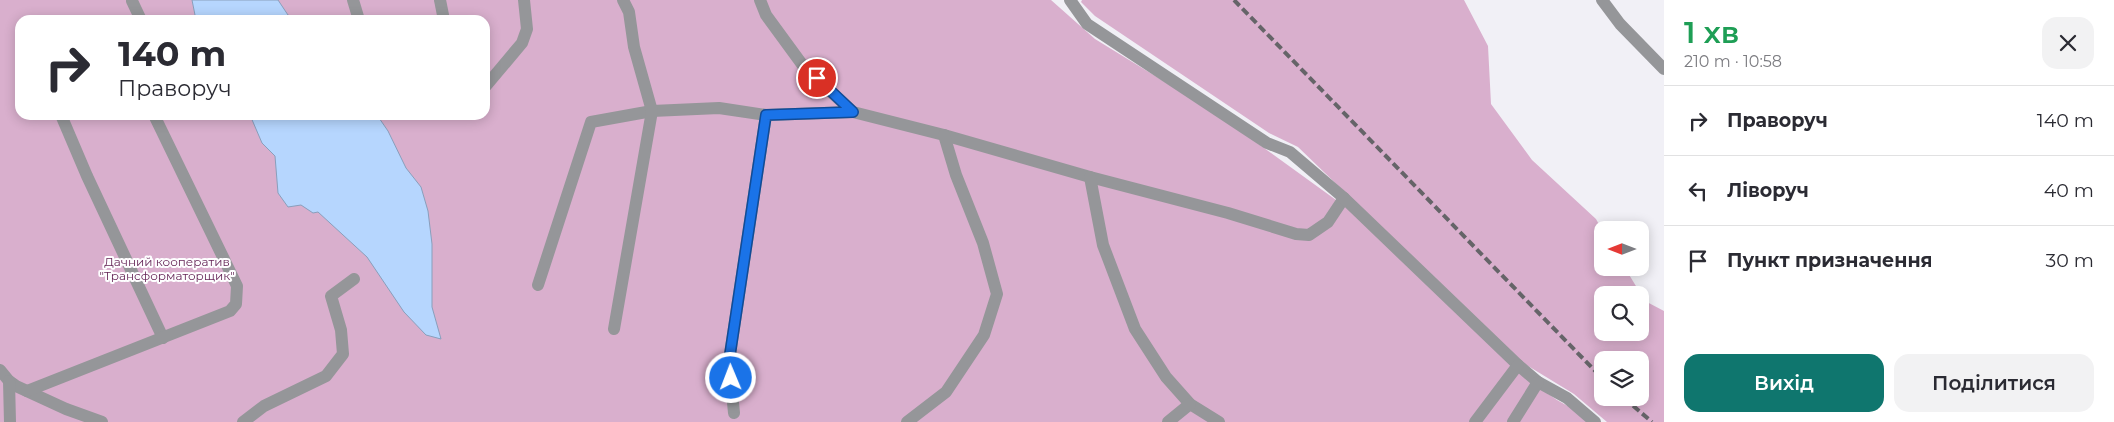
<!DOCTYPE html>
<html lang="uk">
<meta charset="utf-8">
<style>
:root{--surface:#fff;--page:#f2f2f3;--text:#2b2b33;--muted:#7c7c81;--line:#e1e1e2;--accent:#0f766e}
body{margin:0;font-family:Montserrat,sans-serif;background:var(--page);color:var(--text);height:100vh;display:flex;flex-direction:column;font-size:19px;white-space:nowrap}
*{box-sizing:border-box;margin:0}
p{font-size:16px;color:var(--muted)}
.icon{flex:none;width:28px;height:28px;fill:none;stroke:currentColor;stroke-width:2;stroke-linecap:round;stroke-linejoin:round}
.map{position:relative;flex:1;overflow:hidden}
.details{display:flex;flex-direction:column;background:var(--surface);width:450px}
.details>*{flex:none}
.banner{position:absolute;left:15px;top:15px;width:475px;height:105px;border-radius:15px;box-shadow:0 2px 12px #0003;background:#fff;color:var(--text);overflow:hidden}
.needle{width:32px;rotate:270deg}
.controls{position:absolute;left:1594px;top:221px;display:grid;gap:10px}
.controls a{display:grid;place-items:center;width:55px;height:55px;border-radius:10px;background:var(--surface);box-shadow:0 2px 12px #0003;font-size:25px}
.pin{position:absolute;display:grid;place-items:center;width:42px;height:42px;color:#fff;margin:-21px;border:2px solid #fff;border-radius:50%;box-shadow:0 1px 5px #0007}
.me{position:absolute;width:55px;margin:-28px;rotate:359deg;stroke-linejoin:round;filter:drop-shadow(0 0 4px #0008)}
.turn{display:flex;align-items:center;gap:18px;height:105px;padding:0 20px;font-size:22px}
.turn .icon{width:65px;height:65px;stroke-width:2.5}
.turn b{display:block;font-size:35px;line-height:42px}
.round{display:grid;place-items:center;flex:none;width:52px;height:52px;border-radius:15px;background:var(--page)}
.headline{display:flex;align-items:center;justify-content:space-between;height:85px;padding:0 20px}
h1{font-size:30px;font-weight:600;line-height:38px;color:#1e9e55}
.button{display:flex;gap:10px;margin-top:auto;padding:10px 20px}
.button a{flex:1;height:58px;border-radius:15px;background:var(--accent);color:#fff;font-size:20px;font-weight:600;line-height:58px;text-align:center}
.button a+a{background:var(--page);color:var(--text)}
ul{padding:0;list-style:none}
li{display:flex;align-items:center;gap:15px;height:70px;padding:0 20px;border-top:1px solid var(--line)}
li div{flex:1}
li b{display:block;font-size:19px}
li em{font-style:normal}
main{display:flex;flex:1;min-height:0}
.map>svg:first-child{display:block}
.green{fill:#d9afcd;fill-rule:evenodd}
.water{fill:#b6d6fe;stroke:#899fbc}
.lines{fill:none;stroke-linecap:round;stroke-linejoin:round}
.minor{stroke:#959699;stroke-width:12}
.rail{stroke:#656468;stroke-width:4;stroke-dasharray:8 4;stroke-linecap:butt}
.route-casing{stroke:#114b97;stroke-width:12}
.route{stroke:#1a73e8;stroke-width:9}
.labels{text-anchor:middle;stroke-width:4;stroke-linejoin:round;paint-order:stroke}
.park-label{font-size:12px;fill:#662658;stroke:#fefeff}
</style>
<main>
<div class="map">
<svg width="1664" height="422" viewBox="0 0 1664 422">
<rect width="100%" height="100%" fill="#f1f0f6"/>
<!-- green -->
<g class="green">
<path d="M0 0H1051L1095 39 1217 114 1372 226 1528 380 1557 400 1596 422H0ZM20 20H485V115H20Z"/>
<path d="M1082 0H1464L1488 46 1491 104 1532 160 1596 219 1602 230V268H1625L1645 301 1664 311V422H1607L1574 394 1520 361 1298 147 1269 133 1095 16 1081 2ZM1602 295H1640V332H1602ZM1602 360H1640V398H1602Z"/>
</g>
<!-- water -->
<g class="water">
<path d="M192 0H278L288 15 295 20H196Z"/>
<path d="M250 115H377L388 131 406 168 421 187 428 211 432 244V307L441 339 426 335 404 312 367 257 318 212 313 213 301 205 288 207 278 193 275 156 262 143Z"/>
</g>
<g class="lines">
<!-- minor -->
<g class="minor">
<path d="M353 0 359 20"/>
<path d="M440 0 443 15"/>
<path d="M760 0 766 15 804 67 853 112 944 135 1090 177 1228 213 1296 234 1309 235 1328 222 1344 198"/>
<path d="M1070 0 1087 24 1267 143 1290 152 1344 198 1518 365 1538 382 1567 398 1595 422"/>
<path d="M1602 0 1620 24 1664 69"/>
<path d="M132 1 141 20"/>
<path d="M485 87 522 43 527 29 524 0"/>
<path d="M61 115 87 176 163 338"/>
<path d="M1090 177 1103 245 1135 329 1166 377 1190 404 1219 422"/>
<path d="M538 285 591 122 652 111 719 108 766 115 853 112"/>
<path d="M614 329 652 111 634 47 629 12 623 0"/>
<path d="M0 370 9 381 16 386 66 409 102 422"/>
<path d="M9 381 10 422"/>
<path d="M27 391 230 311 236 304 237 286 154 115"/>
<path d="M734 413 729 361 766 115"/>
<path d="M243 422 264 406 326 376 343 354 341 330 331 296 354 279"/>
<path d="M907 422 946 392 984 335 997 294 983 243 956 175 944 135"/>
<path d="M1168 422 1190 404"/>
<path d="M1475 422 1518 365"/>
<path d="M1513 422 1538 382"/>
</g>
<!-- rail -->
<g class="rail">
<path d="M1234 0 1602 378"/>
<path d="M1624 398 1652 422"/>
</g>
</g>
<g class="lines">
<!-- route casing -->
<g class="route-casing">
<path id="route" d="M731 378 729 361 766 115 853 112 817 78"/>
</g>
<!-- route -->
<use href="#route" class="route"/>
</g>
<g class="labels">
<!-- park labels -->
<g class="park-label">
<text x="167" y="266">Дачний кооператив<tspan x="167" dy="14">"Трансформаторщик"</tspan></text>
</g>
</g>
</svg>
<div class="controls">
<a><svg class="needle" viewBox="-14 -14 28 28"><path d="M0-13l5 13h-10z" fill="#e53935"/><path d="M0 13l5-13h-10z" fill="#7c7c81"/></svg></a>
<a><svg class="icon" aria-label="search" viewBox="0 0 24 24"><circle cx="10" cy="10" r="6"/><path d="M15 15l6 6"/></svg></a>
<a><svg class="icon" aria-label="layers" viewBox="0 0 24 24"><path d="M12 4l9 5-9 5-9-5zM3 14l9 5 9-5"/></svg></a>
</div>
<div class="pin" style="left:817px;top:78px;background:#d93025"><svg class="icon" aria-label="arrive" viewBox="0 0 24 24"><path d="M6 21V4h12l-3 4 3 4H6"/></svg></div>
<svg class="me" style="left:731px;top:378px" viewBox="-20 -20 40 40"><circle r="17" fill="#1a73e8" stroke="#fff" stroke-width="3"/><path d="M0-11L8 9 0 5-8 9z" fill="#fff"/></svg>
<div class="banner">
<div class="turn"><svg class="icon" aria-label="right" viewBox="0 0 24 24"><path d="M7 20v-9h11M14 6l5 5-5 5"/></svg><div><b>140 m</b>Праворуч</div></div>
</div>
</div>
<section class="details">
<div class="headline"><div><h1>1 хв</h1><p>210 m · 10:58</p></div><a class="round"><svg class="icon" aria-label="close" viewBox="0 0 24 24"><path d="M6 6l12 12M18 6L6 18"/></svg></a></div>
<ul>
<li><svg class="icon" aria-label="right" viewBox="0 0 24 24"><path d="M7 20v-9h11M14 6l5 5-5 5"/></svg><div><b>Праворуч</b></div><em>140 m</em></li>
<li><svg class="icon" aria-label="left" viewBox="0 0 24 24"><path d="M17 20v-9H6M10 6l-5 5 5 5"/></svg><div><b>Ліворуч</b></div><em>40 m</em></li>
<li><svg class="icon" aria-label="arrive" viewBox="0 0 24 24"><path d="M6 21V4h12l-3 4 3 4H6"/></svg><div><b>Пункт призначення</b></div><em>30 m</em></li>
</ul>
<div class="button"><a>Вихід</a><a>Поділитися</a></div>
</section>
</main>
